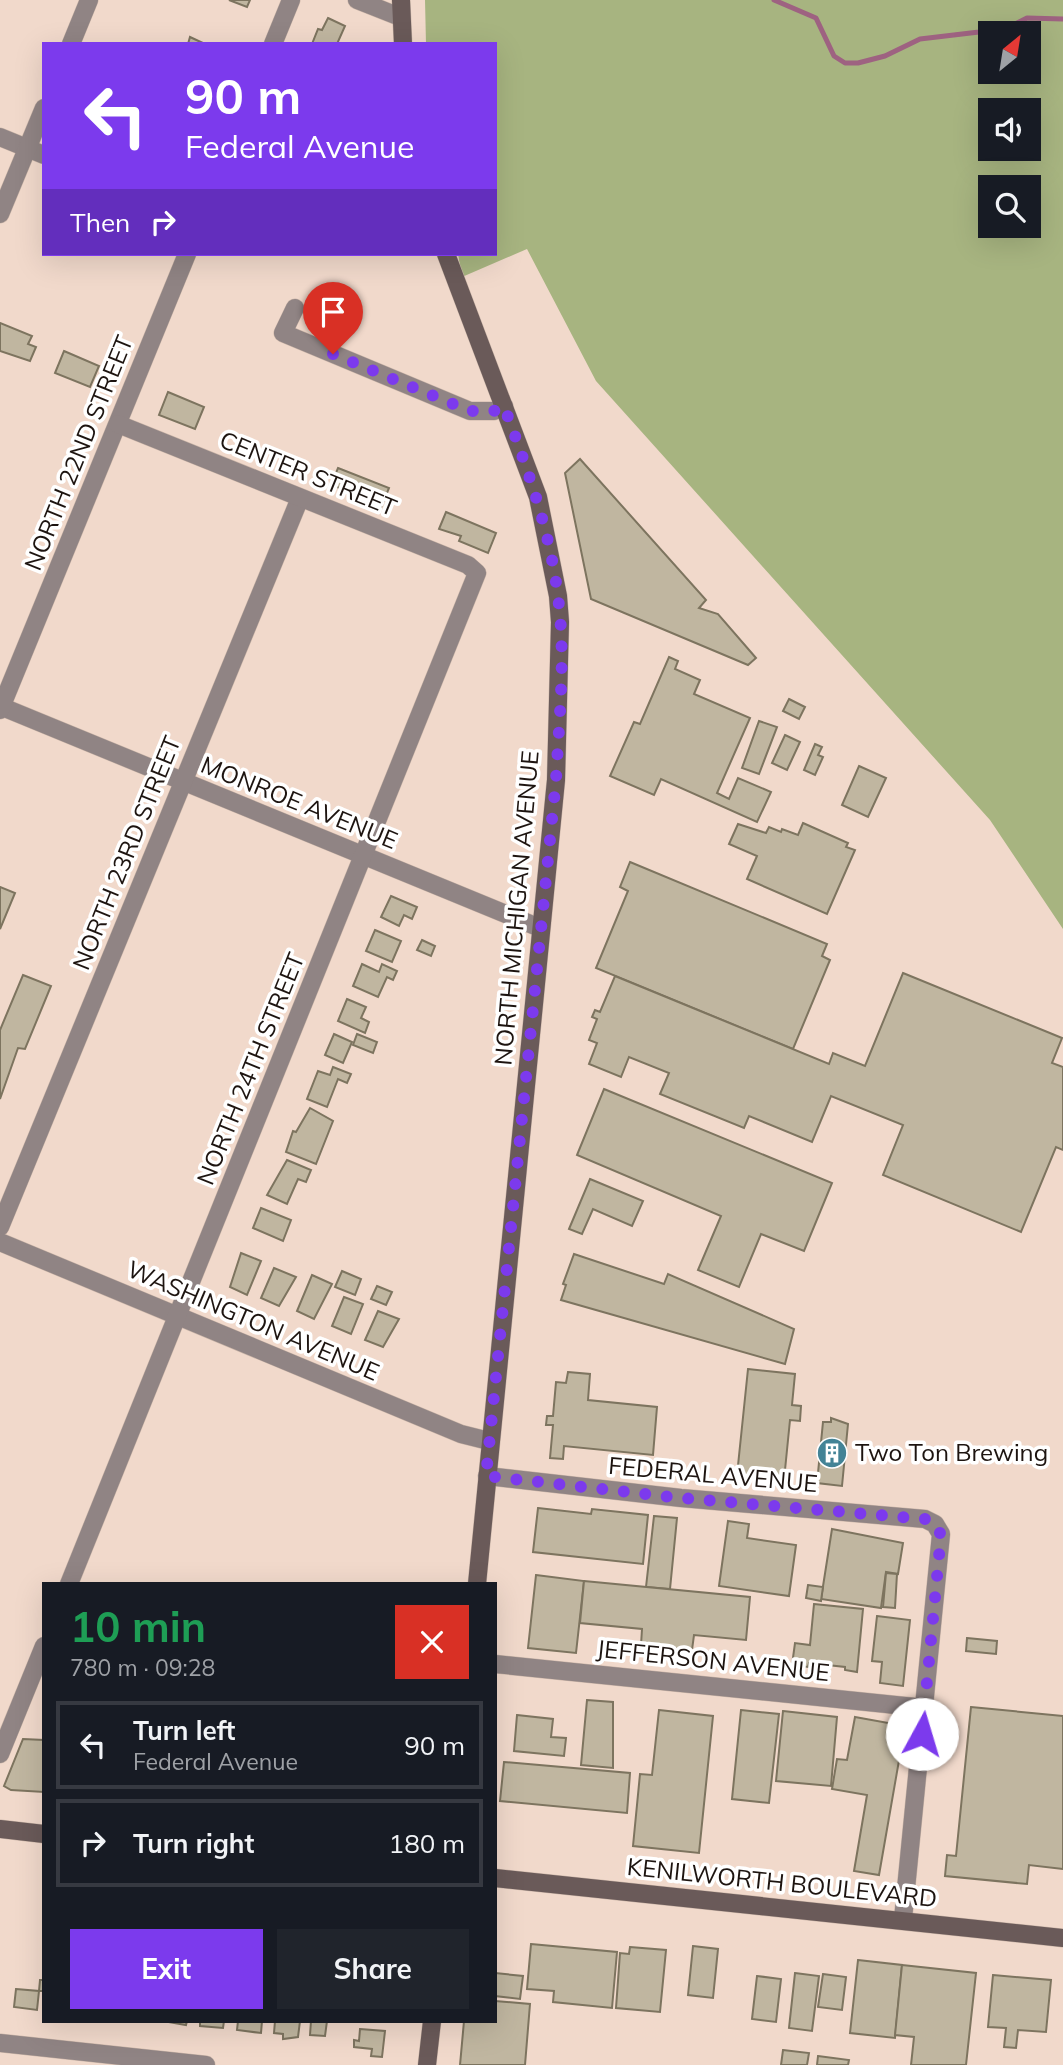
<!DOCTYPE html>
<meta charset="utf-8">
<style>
:root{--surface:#171b24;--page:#20242c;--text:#f1f3f6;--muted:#9ea1a6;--line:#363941;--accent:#7c3aed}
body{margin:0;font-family:Mulish,sans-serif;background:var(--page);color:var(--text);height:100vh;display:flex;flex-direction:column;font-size:26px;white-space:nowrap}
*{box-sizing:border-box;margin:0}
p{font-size:23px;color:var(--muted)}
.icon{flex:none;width:38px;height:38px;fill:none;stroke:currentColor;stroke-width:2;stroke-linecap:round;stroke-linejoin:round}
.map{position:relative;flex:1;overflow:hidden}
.drawer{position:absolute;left:42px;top:1582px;width:455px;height:441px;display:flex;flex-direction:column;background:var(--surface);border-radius:0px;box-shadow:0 7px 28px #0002}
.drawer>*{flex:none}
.banner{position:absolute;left:42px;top:42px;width:455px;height:214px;border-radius:0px;box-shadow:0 7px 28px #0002;background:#7c3aed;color:#fff;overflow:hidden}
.needle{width:46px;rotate:30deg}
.tools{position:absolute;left:978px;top:21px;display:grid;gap:14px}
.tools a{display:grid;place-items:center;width:63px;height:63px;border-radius:0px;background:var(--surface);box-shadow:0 7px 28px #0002;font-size:35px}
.pin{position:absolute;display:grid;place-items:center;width:60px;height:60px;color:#fff;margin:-72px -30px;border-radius:50% 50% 50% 0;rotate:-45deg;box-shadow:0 0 7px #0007}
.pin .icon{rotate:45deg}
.me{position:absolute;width:77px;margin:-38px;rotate:6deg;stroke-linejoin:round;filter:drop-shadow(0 0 5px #0008)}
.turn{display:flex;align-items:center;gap:24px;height:147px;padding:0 28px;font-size:32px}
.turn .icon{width:91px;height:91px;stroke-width:2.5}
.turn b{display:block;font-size:49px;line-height:60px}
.then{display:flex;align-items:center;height:66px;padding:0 28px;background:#0003;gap:14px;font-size:26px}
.round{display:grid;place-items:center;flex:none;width:74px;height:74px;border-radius:0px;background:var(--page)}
.summary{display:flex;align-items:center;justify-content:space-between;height:119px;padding:0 28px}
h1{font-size:42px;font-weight:700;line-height:52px;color:#1e9e55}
.primary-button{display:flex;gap:14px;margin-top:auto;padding:14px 28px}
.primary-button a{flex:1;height:80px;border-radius:0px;background:var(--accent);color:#fff;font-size:28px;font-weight:700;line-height:80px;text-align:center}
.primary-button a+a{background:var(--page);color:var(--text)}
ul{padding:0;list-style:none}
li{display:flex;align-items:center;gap:21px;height:88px;margin:0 14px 10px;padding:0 14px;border:4px solid var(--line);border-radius:0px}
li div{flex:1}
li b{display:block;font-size:26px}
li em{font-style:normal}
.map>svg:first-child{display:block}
.green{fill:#a7b480;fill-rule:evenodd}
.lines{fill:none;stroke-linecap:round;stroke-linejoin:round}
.stream{stroke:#9e6281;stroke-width:5}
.building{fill:#c0b6a0;stroke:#7d745f;stroke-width:2}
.street-casing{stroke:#cbb6a9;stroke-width:19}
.secondary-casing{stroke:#cbb6a9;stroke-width:19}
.street{stroke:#908484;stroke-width:18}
.secondary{stroke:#6a5a59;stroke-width:18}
.route{stroke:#7c3aed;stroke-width:12;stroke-dasharray:0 21.6}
.labels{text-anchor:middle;stroke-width:7;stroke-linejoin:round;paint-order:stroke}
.street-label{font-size:24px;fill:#1d1410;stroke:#fff}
.poi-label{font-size:24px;fill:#1d1410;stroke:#fff;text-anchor:start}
</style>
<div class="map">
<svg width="1063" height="2065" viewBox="0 0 1063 2065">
<rect width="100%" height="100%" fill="#f1d9cb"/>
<!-- green -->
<path class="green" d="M425 0H1063V929L990 820 596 381 527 249 462 277 458 254H495V44H426ZM990 33H1029V72H990ZM990 110H1029V149H990ZM990 187H1029V226H990Z"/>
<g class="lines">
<!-- stream -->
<path class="stream" d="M774 0 816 18 834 56 845 63H858L885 56 920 39 979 32 992 25H1013L1027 18 1063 19"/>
</g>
<!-- building -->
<g class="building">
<path d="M229 0H250L247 7Z"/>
<path d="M328 18 345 26 337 44H312L318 29 322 30Z"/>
<path d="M190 37 205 44H188Z"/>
<path d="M0 323 32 336 28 344 36 347 30 361 0 351Z"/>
<path d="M64 351 99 366 90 387 55 373Z"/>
<path d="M168 392 204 407 195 429 159 415Z"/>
<path d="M580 459 706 600 699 608 718 614 756 658 748 665 591 599 565 473Z"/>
<path d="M338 468 389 488 380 510 351 498 354 493 331 485Z"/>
<path d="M446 512 496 533 488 553 459 541 461 536 439 529Z"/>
<path d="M669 657 678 661 675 669 700 680 694 694 750 718 717 793 729 799 738 778 771 792 757 822 661 779 654 795 610 776 634 722 640 724Z"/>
<path d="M789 699 805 707 799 719 783 711Z"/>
<path d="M759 721 777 727 759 774 742 768Z"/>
<path d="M785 735 800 742 787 770 772 763Z"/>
<path d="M815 744 822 747 818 755 823 757 815 775 804 770Z"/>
<path d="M859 766 886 778 868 817 842 805Z"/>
<path d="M803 823 848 843 846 847 855 850 827 914 747 879 757 856 729 844 738 824 766 833 769 827 781 832 782 829 798 835Z"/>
<path d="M630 862 827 944 822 956 830 960 793 1049 596 968 628 891 620 887Z"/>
<path d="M0 887 15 893 0 929Z"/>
<path d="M391 896 417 907 412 919 404 915 399 926 381 917Z"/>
<path d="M375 930 401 941 392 962 366 951Z"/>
<path d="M422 940 435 946 431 956 417 950Z"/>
<path d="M362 964 379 972 382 964 397 971 393 980 387 977 378 997 353 986Z"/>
<path d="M903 973 1062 1038 1052 1063 1063 1067V1150L1056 1147 1021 1232 883 1175 903 1125 831 1096 812 1142 749 1116 744 1128 660 1094 669 1073 629 1057 621 1077 589 1064 597 1043 589 1040 597 1019 592 1017 595 1010 600 1012 615 976 829 1064 833 1053 865 1066Z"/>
<path d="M23 975 51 986 25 1049 18 1048 0 1099V1030Z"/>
<path d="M347 999 366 1007 361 1018 369 1022 365 1033 338 1021Z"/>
<path d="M334 1034 352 1042 343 1063 325 1055Z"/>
<path d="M357 1034 377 1042 373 1053 353 1045Z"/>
<path d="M333 1067 351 1074 347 1083 338 1079 327 1107 307 1099 318 1071 330 1075Z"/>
<path d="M604 1089 832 1183 804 1251 761 1234 739 1287 698 1270 721 1216 577 1155Z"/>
<path d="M310 1108 333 1121 316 1164 286 1152 293 1131 296 1132Z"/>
<path d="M287 1160 311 1170 306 1182 298 1179 287 1204 267 1195Z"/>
<path d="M590 1179 643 1201 632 1226 593 1209 582 1234 569 1229Z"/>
<path d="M261 1208 291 1220 283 1241 253 1228Z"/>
<path d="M241 1253 261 1261 247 1295 230 1287Z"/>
<path d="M574 1254 664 1284 668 1274 794 1329 785 1364 561 1300 566 1285 563 1284Z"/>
<path d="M274 1268 296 1277 279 1306 261 1298Z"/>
<path d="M342 1271 361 1279 355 1295 335 1287Z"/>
<path d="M312 1275 332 1284 314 1319 297 1311Z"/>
<path d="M377 1286 392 1292 386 1305 371 1299Z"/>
<path d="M344 1297 363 1304 351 1334 332 1326Z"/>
<path d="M378 1311 399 1319 383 1347 365 1340Z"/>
<path d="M748 1369 795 1374 792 1405 801 1406 800 1421 790 1420 784 1480 737 1475Z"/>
<path d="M568 1372 590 1374 588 1400 657 1407 653 1455 564 1446 563 1459 550 1458 553 1425H546L547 1416H553L556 1382 566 1383Z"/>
<path d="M831 1418 848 1424 842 1486 817 1483 823 1422H831Z"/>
<path d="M538 1508 591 1514 592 1509 648 1515 643 1564 533 1552Z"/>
<path d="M654 1516 677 1518 670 1589 646 1587Z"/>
<path d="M728 1521 749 1524 747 1538 796 1545 789 1596 719 1586Z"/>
<path d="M832 1529 903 1543 898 1574 886 1572 881 1608 821 1599Z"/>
<path d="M886 1573 897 1574 895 1608 883 1607Z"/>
<path d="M536 1575 584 1581 576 1653 528 1648Z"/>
<path d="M584 1581 750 1597 746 1640 694 1635 692 1650 641 1645 642 1629 580 1623Z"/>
<path d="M808 1585 823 1587 821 1601 806 1598Z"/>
<path d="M814 1604 863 1609 857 1672 845 1670V1667L809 1663 808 1667 792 1665 795 1643 810 1645Z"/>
<path d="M877 1616 910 1620 903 1686 880 1683 882 1662 872 1661Z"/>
<path d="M967 1638 997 1641 996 1654 966 1651Z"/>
<path d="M587 1700 613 1702V1768L581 1765Z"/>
<path d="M971 1707 1063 1716V1869L1029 1865 1027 1884 945 1876 947 1855 956 1856Z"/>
<path d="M659 1710 713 1716 699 1853 633 1846 640 1774 652 1775Z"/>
<path d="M741 1710 779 1714 769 1803 732 1799Z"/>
<path d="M783 1711 837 1717 831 1786 776 1781Z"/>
<path d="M517 1715 553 1719 551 1737 566 1738 564 1756 514 1751Z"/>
<path d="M855 1717 905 1726 879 1875 854 1871 867 1795 832 1789 837 1759 847 1760Z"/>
<path d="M23 1739 44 1740V1792L11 1790 4 1786Z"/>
<path d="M504 1762 630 1773 627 1813 500 1801Z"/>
<path d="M531 1944 617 1952 612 2008 553 2002 554 1991 527 1989Z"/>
<path d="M693 1946 718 1949 713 1998 688 1995Z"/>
<path d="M630 1947 666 1950 660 2012 616 2008 620 1953 629 1954Z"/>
<path d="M858 1960 902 1965 895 2038 850 2033Z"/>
<path d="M902 1965 976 1973 966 2065H911L914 2037 895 2035Z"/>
<path d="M495 1973 523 1976 520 1999 495 1996Z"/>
<path d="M795 1973 819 1976 812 2031 789 2028Z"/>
<path d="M823 1974 846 1977 842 2010 818 2007Z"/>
<path d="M993 1975 1051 1980 1046 2032 1018 2030 1016 2048 1004 2047 1006 2028 988 2027Z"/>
<path d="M757 1976 781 1979 776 2022 752 2019Z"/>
<path d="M40 1980H44V1991H39Z"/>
<path d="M16 1989 39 1991 37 2010 14 2007Z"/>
<path d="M495 2001 530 2004 525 2065H460L464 2021H495Z"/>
<path d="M163 2021H187L186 2025Z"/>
<path d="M200 2021H224L223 2028 200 2026Z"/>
<path d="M238 2021H262L261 2033 237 2030Z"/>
<path d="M275 2021H300L298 2037 283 2039V2034L274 2033Z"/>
<path d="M311 2021H327L325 2036 310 2035Z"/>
<path d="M360 2029 385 2031 382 2057 371 2056 372 2049 354 2047V2040L359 2041Z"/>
<path d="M783 2050 809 2053 807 2065H781Z"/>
<path d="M818 2056 849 2060 848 2065H817Z"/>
</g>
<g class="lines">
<!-- street casing -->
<g class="street-casing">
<g id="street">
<path d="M357 0 400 17"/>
<path d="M71 44 89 0"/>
<path d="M273 44 291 0"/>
<path d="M0 137 44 155"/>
<path d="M0 214 44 108"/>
<path d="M295 308 283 333 470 411H494L504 406"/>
<path d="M0 706 540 928"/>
<path d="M0 710 187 254"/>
<path d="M0 1227 300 498"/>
<path d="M0 1242 461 1434 489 1441"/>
<path d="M487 1476 681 1498 925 1519 935 1524 941 1534 903 1919"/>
<path d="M69 1584 477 573 468 565 118 424"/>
<path d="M495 1664 925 1708"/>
<path d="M0 1754 44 1646"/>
<path d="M0 2043 206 2065"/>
</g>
</g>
<!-- secondary casing -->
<g class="secondary-casing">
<g id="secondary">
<path d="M401 0 403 44"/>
<path d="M446 254 538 497 558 596 560 622 556 780 477 1584"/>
<path d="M0 1829 44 1834"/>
<path d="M495 1878 1063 1938"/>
<path d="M427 2065 432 2021"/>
</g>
</g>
<!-- street -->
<use href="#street" class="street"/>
<!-- secondary -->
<use href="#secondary" class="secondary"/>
</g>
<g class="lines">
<!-- route -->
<path class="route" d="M333 354 470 411H494L504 406C527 468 550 530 558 597 566 657 559 720 556 780L486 1476 681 1498 925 1519 935 1524 941 1535 922 1734"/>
</g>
<!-- icons -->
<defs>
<g id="building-disc" transform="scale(1.575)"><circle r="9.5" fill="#438396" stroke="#fff"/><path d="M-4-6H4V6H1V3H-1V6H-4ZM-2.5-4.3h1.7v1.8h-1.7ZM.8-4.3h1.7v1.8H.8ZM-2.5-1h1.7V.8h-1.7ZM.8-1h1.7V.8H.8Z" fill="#fff"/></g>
</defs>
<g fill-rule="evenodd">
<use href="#building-disc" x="832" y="1453"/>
</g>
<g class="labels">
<!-- street labels -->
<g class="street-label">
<text transform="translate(79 453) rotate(-68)" y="8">NORTH 22ND STREET</text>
<text transform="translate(308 474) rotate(22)" y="8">CENTER STREET</text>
<text transform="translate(299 803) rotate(22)" y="8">MONROE AVENUE</text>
<text transform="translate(127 853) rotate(-68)" y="8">NORTH 23RD STREET</text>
<text transform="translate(517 908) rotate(-85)" y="8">NORTH MICHIGAN AVENUE</text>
<text transform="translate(251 1069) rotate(-68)" y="8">NORTH 24TH STREET</text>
<text transform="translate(253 1321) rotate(23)" y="8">WASHINGTON AVENUE</text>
<text transform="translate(713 1475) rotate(5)" y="8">FEDERAL AVENUE</text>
<text transform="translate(713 1661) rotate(6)" y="8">JEFFERSON AVENUE</text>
<text transform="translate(782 1883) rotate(6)" y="8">KENILWORTH BOULEVARD</text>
</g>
<!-- poi labels -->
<g class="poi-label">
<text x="855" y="1461">Two Ton Brewing</text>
</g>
</g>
</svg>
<div class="tools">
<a><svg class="needle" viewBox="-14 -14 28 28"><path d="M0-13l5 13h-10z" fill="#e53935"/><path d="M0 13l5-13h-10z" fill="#9ea1a6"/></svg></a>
<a><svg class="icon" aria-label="sound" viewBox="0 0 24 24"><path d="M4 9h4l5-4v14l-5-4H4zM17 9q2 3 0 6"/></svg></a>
<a><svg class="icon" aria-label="search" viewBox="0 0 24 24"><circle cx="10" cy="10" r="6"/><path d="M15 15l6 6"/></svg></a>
</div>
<div class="pin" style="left:333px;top:354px;background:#d93025"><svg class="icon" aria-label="arrive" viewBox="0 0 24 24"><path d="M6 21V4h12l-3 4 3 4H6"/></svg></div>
<svg class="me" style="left:922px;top:1734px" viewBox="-20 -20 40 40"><circle r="19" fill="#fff"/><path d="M0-13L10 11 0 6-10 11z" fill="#7c3aed"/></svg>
<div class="banner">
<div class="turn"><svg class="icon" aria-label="left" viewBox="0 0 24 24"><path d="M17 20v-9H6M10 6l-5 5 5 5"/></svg><div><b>90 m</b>Federal Avenue</div></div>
<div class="then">Then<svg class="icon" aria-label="right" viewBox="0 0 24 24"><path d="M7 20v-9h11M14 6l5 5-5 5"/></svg></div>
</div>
<section class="drawer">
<div class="summary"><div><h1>10 min</h1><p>780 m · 09:28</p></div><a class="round" style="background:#d93025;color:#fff"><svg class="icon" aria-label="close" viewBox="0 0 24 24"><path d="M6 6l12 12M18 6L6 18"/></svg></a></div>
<ul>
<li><svg class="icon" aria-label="left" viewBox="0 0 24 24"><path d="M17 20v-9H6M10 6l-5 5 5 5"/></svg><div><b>Turn left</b><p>Federal Avenue</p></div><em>90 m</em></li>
<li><svg class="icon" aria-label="right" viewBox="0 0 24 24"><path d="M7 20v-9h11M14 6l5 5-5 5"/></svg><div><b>Turn right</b></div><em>180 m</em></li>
</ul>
<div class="primary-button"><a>Exit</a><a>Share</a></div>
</section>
</div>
